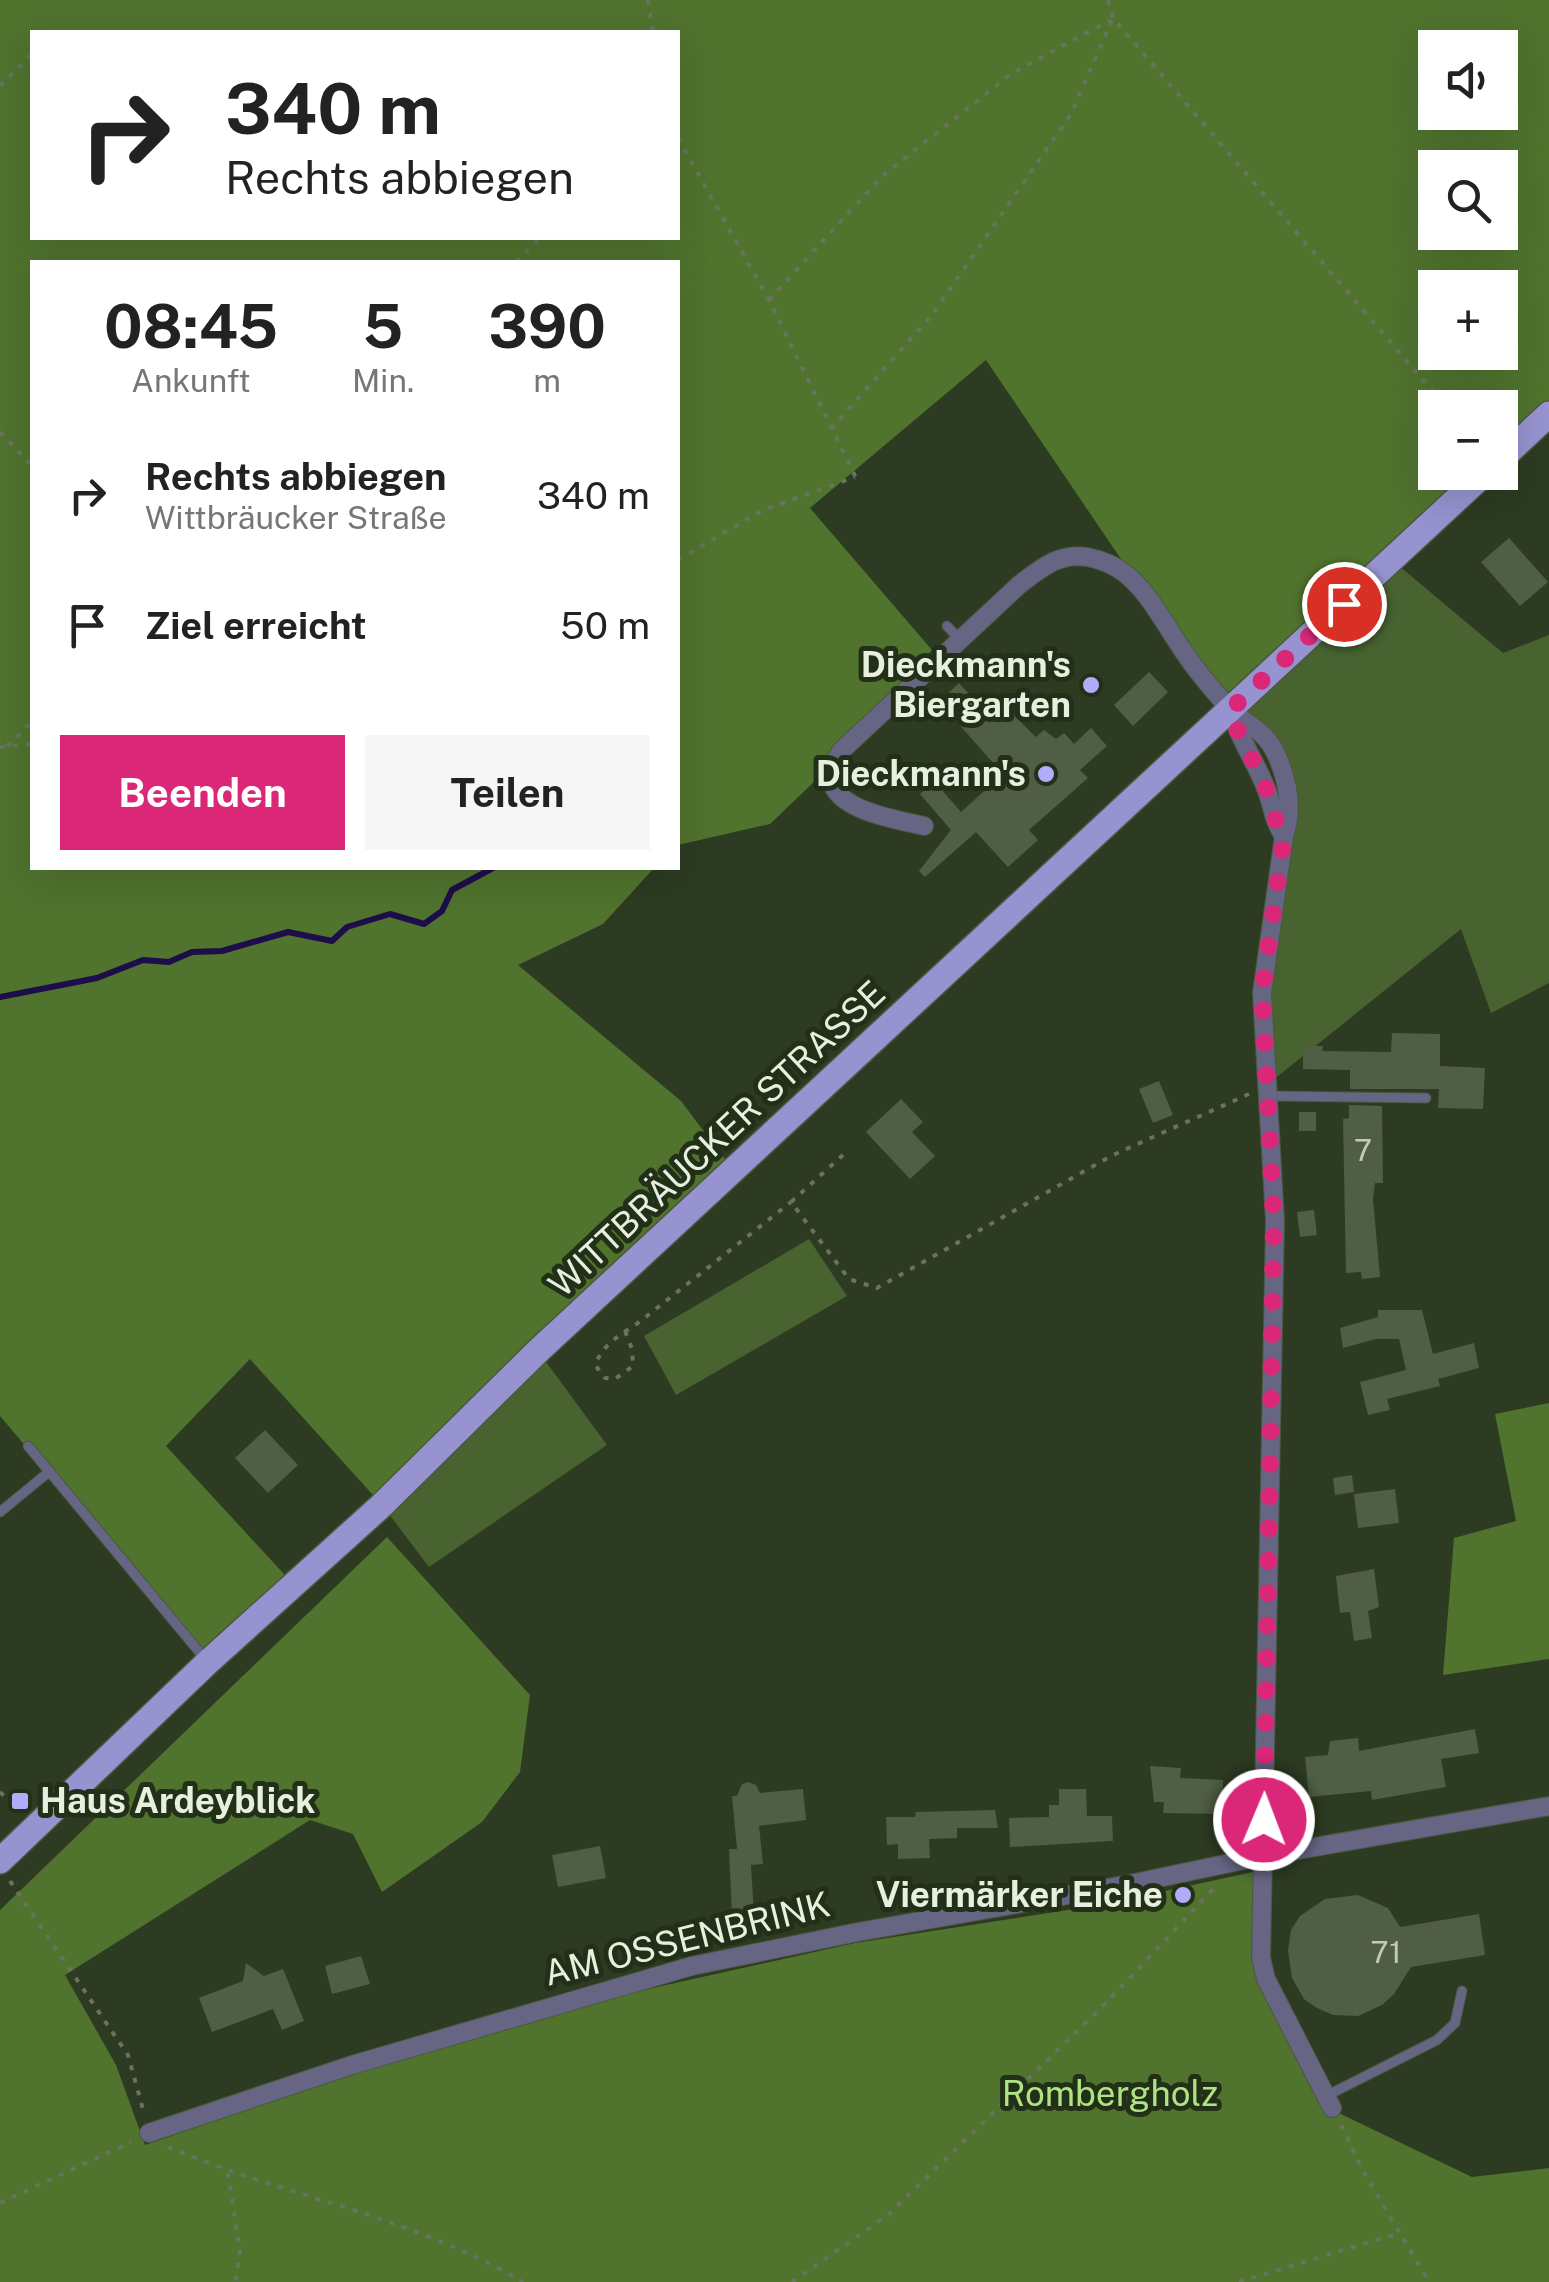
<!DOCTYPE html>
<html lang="de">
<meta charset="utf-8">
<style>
:root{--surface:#fff;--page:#f6f6f6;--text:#222;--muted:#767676;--accent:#db2777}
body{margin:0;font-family:"Public Sans",sans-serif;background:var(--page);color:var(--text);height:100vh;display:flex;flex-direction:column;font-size:38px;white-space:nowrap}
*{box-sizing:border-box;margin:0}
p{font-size:32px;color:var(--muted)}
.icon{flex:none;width:55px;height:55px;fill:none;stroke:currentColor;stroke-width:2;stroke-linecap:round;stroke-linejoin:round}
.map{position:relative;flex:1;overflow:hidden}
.details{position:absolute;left:30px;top:260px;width:650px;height:610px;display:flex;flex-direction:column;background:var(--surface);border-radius:0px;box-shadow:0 10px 40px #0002}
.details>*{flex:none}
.guide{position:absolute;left:30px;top:30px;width:650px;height:210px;border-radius:0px;box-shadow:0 10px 40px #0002;background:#fff;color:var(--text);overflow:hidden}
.controls{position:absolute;left:1418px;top:30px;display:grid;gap:20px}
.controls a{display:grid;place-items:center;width:100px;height:100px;border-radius:0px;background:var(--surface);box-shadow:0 10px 40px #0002;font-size:50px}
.pin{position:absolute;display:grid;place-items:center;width:85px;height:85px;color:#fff;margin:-42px;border:5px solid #fff;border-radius:50%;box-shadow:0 2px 10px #0007}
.me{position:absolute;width:110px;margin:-55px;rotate:1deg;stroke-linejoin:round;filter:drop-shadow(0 0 8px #0008)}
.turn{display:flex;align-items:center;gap:35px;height:210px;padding:0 30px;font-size:45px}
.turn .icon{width:130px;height:130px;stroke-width:2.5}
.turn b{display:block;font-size:70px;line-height:85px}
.eta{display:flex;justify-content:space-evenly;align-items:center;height:170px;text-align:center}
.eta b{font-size:60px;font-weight:700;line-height:70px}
.primary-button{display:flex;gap:20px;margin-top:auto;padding:20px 30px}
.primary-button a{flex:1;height:115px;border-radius:0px;background:var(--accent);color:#fff;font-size:40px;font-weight:700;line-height:115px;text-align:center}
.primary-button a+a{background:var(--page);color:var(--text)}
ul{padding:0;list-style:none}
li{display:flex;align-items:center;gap:30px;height:130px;padding:0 30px}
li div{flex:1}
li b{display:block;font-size:38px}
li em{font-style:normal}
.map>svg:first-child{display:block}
.green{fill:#486330}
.forest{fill:#50732e;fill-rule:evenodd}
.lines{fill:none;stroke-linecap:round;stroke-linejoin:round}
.stream{stroke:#1d0d4b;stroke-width:6}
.building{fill:#4f5e44}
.service-casing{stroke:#4b5840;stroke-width:11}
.minor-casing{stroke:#4b5840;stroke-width:20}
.primary-casing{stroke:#4b5840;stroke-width:28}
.path{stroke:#68745e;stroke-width:4;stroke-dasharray:5 8;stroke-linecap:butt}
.service{stroke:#666584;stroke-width:9}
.minor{stroke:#666584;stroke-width:18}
.primary{stroke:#9693d0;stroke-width:25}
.route{stroke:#db2777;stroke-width:18;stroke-dasharray:0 32.4}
.poi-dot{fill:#b2adfa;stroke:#233018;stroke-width:4}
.labels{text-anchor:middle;stroke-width:10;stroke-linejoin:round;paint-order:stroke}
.number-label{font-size:30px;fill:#c1cbb9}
.poi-label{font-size:35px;font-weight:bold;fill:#e7efe0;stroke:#233018;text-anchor:end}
.street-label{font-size:35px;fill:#e7efe0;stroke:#233018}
.park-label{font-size:35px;fill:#b0e383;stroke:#233018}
</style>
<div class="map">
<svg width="1549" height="2282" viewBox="0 0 1549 2282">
<rect width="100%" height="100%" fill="#2d3b22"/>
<!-- green -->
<g class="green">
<path d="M1392 560 1503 653 1549 635V983L1491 1013 1461 929 1267 1085 1262 993 1284 836 1277 756 1231 710Z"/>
<path d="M809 1239 847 1296 676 1395 644 1336Z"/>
<path d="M538 1351 607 1445 429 1567 382 1505Z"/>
</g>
<!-- forest -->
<g class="forest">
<path d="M0 0H1549V414L1500 460V408H1435V472L1486 473 1231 710 1146 596 986 360 810 508 932 650 815 781 770 824 678 845V262H32V868H654L603 924 518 965 681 1101 733 1170 382 1505 250 1359 166 1446 295 1586 208 1662 0 1416ZM32 32H678V238H32ZM1435 48H1500V112H1435ZM1435 168H1500V232H1435ZM1435 288H1500V352H1435Z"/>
<path d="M1549 1403V1659L1443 1675 1454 1538 1516 1521 1495 1414Z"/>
<path d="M387 1537 530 1695 520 1772 482 1822 382 1892 353 1834 310 1820 65 1975 116 2065 145 2145 360 2071 621 1995 855 1943 1100 1905 1253 1872 1269 1981 1320 2104 1472 2177 1549 2168V2282H0V1910Z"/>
</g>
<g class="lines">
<!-- stream -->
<path class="stream" d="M0 997 97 978 143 960 169 962 192 952 222 951 288 932 332 941 347 927 390 914 424 924 442 911 452 890 493 868"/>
</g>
<!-- building -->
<g class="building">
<path d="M1509 538 1548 582 1520 606 1481 562Z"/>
<path d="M1149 672 1168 692 1133 726 1114 705Z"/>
<path d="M959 683 986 712 998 700 1036 737 1044 730 1056 739 1064 733 1074 744 1091 728 1107 746 1080 770 1088 778 1029 830 1038 840 1008 867 976 832 925 877 919 871 951 830 920 794 934 781 961 812 1003 774 939 702Z"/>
<path d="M1392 1033 1440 1034V1066L1485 1068 1483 1109 1438 1108 1439 1089H1350V1070L1303 1069V1046H1323L1322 1051 1391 1052Z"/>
<path d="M1159 1081 1173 1115 1153 1123 1139 1089Z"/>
<path d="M901 1099 923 1122 912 1132 935 1156 910 1179 866 1132Z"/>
<path d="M1349 1105 1382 1106 1383 1183H1375L1373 1199 1380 1277 1362 1279 1361 1272 1346 1273 1343 1119 1349 1118Z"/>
<rect x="1299" y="1112" width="17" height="19"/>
<path d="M1314 1210 1317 1235 1300 1237 1297 1212Z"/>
<path d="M1378 1310H1422L1433 1354 1474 1343 1479 1368 1438 1379 1440 1386 1387 1399 1390 1410 1368 1415 1360 1382 1406 1370 1399 1339H1376L1343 1348 1340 1328 1378 1317Z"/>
<path d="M265 1430 298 1465 268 1493 235 1458Z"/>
<path d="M1352 1475 1354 1492 1335 1495 1333 1478Z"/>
<path d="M1395 1489 1399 1523 1358 1528 1354 1494Z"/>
<path d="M1374 1569 1379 1607 1368 1611 1372 1638 1354 1641 1350 1612 1340 1613 1336 1576Z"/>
<path d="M1475 1729 1479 1753 1441 1759 1446 1787 1372 1800 1371 1791 1309 1797 1305 1757 1328 1755 1330 1741 1358 1738 1359 1751Z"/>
<path d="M1150 1766 1181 1768 1180 1778 1223 1780 1222 1814 1163 1813 1164 1802H1154Z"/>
<path d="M748 1782 756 1785 760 1793 803 1789 806 1820 759 1826 763 1864 751 1865 754 1915 732 1916 729 1849H737L732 1796H737L742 1784Z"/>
<path d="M1059 1789H1086L1087 1816H1112L1113 1841 1010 1847 1009 1818 1049 1817V1805H1059Z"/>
<path d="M995 1810 998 1828H957V1838L929 1839 930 1858 898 1859V1844L887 1845 886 1817H915L916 1812Z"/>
<path d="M600 1846 606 1878 558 1887 552 1855Z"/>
<path d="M1358 1895 1388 1908 1400 1927 1479 1914 1485 1955 1411 1967 1394 1994 1382 2005 1358 2016 1333 2015 1317 2008 1304 1999 1292 1978 1288 1951 1291 1930 1300 1916 1325 1899Z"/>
<path d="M361 1956 370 1984 332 1994 325 1966Z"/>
<path d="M246 1963 264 1976 283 1969 304 2021 282 2030 273 2009 212 2032 199 1998 243 1981Z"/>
</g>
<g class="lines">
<!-- service casing -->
<g class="service-casing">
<g id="service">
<path d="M947 626 961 641"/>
<path d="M1268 1096 1426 1098"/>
<path d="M28 1446 206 1660"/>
<path d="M0 1512 50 1471"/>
<path d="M1326 2096 1437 2040 1455 2023 1462 1991"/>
</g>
</g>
<!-- minor casing -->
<g class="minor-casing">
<g id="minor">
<path d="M1231 710C1239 740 1257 763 1267 791 1273 808 1274 822 1284 836"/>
<path d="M924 826C897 819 829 811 831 773 831 766 838 757 841 751L1019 585C1040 569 1059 552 1087 557 1099 559 1114 565 1123 572 1149 591 1165 625 1184 652 1196 670 1212 689 1227 706 1244 724 1265 729 1276 754 1288 780 1293 809 1284 836L1262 993 1275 1221 1261 1958 1266 1979 1332 2108"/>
<path d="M149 2133 352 2065 692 1966 858 1932 1130 1884 1263 1856 1549 1806"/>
</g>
</g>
<!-- primary casing -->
<g class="primary-casing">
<g id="primary">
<path d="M1500 460 1549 414"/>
<path d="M0 1861 208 1662 382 1505 538 1351 1486 472"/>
</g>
</g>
<!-- path -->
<g class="path">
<path d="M648 0 653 32"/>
<path d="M1108 0 1113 18 1447 408"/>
<path d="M0 86 32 54"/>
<path d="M678 138 769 300 857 480"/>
<path d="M516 262 540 238"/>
<path d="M769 300 881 177 1011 74 1110 20"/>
<path d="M831 429 932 315 1071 114 1113 18"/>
<path d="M0 432 32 466"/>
<path d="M678 560 761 511 855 477"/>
<path d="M7 746 32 722"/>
<path d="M0 747 32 744"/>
<path d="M843 1155 791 1202 849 1279 877 1288 1113 1155 1249 1094"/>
<path d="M625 1331 632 1349 633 1366 615 1379 605 1378 595 1365C603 1344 620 1335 638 1323L791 1202"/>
<path d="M0 1792 18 1810"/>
<path d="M10 1881 128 2055 144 2113"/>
<path d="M1341 2125 1363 2171 1429 2282"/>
<path d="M168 2147C284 2196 414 2217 523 2282"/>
<path d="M228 2173 240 2252 235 2282"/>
<path d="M0 2203 131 2142"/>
<path d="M792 2282 888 2215 1106 2003 1215 1887"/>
<path d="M1239 2282 1399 2233"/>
</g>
<!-- service -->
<use href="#service" class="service"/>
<!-- minor -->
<use href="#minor" class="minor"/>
<!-- primary -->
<use href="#primary" class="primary"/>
</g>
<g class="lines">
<!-- route -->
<path class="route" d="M1264 1820 1274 1221 1262 993 1284 836C1274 822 1273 808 1267 791 1257 763 1239 740 1230 710L1344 604"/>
</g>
<!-- markers -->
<g class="poi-dot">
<circle cx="1091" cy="685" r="10"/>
<circle cx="1046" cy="774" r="10"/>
<rect x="10" y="1791" width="20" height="20" rx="5"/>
<circle cx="1183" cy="1895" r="10"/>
</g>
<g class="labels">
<!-- number labels -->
<g class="number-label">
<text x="1363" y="1161">7</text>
<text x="1386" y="1963">71</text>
</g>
<!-- poi labels -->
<g class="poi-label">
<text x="1071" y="677">Dieckmann's<tspan x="1071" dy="40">Biergarten</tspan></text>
<text x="1026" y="786">Dieckmann's</text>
<text x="40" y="1813" text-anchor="start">Haus Ardeyblick</text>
<text x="1163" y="1907">Viermärker Eiche</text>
</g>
<!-- street labels -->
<g class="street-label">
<text transform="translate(717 1139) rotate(-43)" y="12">WITTBRÄUCKER STRASSE</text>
<text transform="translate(687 1939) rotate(-14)" y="12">AM OSSENBRINK</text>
</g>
<!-- park labels -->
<g class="park-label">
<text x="1110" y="2106">Rombergholz</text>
</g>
</g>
</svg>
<div class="controls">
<a><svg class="icon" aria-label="sound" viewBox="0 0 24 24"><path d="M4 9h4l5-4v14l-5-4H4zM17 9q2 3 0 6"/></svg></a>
<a><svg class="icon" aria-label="search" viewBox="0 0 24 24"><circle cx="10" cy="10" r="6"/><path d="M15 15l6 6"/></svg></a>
<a>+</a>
<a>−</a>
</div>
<div class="pin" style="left:1344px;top:604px;background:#d93025"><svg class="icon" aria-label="arrive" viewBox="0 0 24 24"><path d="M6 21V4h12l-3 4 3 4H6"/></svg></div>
<svg class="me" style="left:1264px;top:1820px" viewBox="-20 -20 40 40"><circle r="17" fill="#db2777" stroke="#fff" stroke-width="3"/><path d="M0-11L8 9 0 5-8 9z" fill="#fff"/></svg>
<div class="guide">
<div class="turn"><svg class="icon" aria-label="right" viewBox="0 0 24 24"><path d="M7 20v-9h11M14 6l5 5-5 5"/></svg><div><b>340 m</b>Rechts abbiegen</div></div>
</div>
<section class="details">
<div class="eta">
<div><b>08:45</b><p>Ankunft</p></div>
<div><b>5</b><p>Min.</p></div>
<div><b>390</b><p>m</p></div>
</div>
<ul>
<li><svg class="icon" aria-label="right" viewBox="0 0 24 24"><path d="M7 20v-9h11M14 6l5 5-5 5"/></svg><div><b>Rechts abbiegen</b><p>Wittbräucker Straße</p></div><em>340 m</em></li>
<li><svg class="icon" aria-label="arrive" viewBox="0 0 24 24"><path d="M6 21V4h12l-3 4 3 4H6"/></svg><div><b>Ziel erreicht</b></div><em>50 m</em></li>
</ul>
<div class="primary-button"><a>Beenden</a><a>Teilen</a></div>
</section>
</div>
